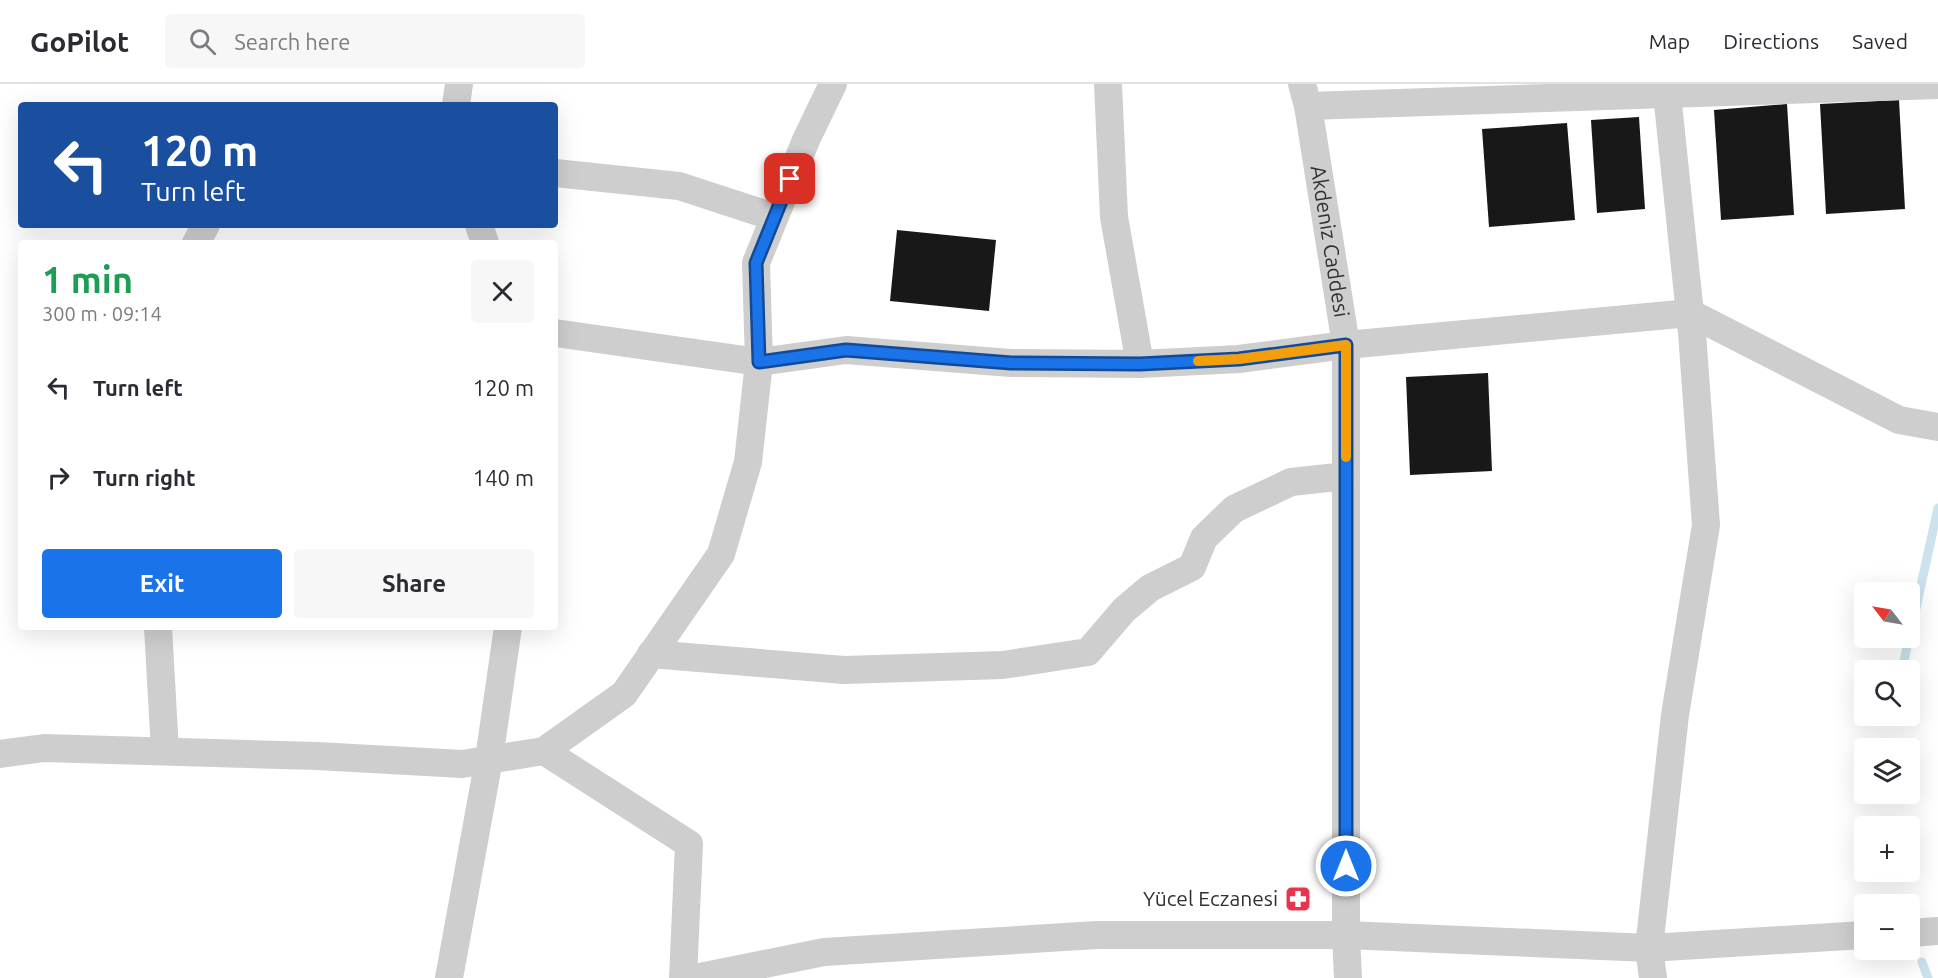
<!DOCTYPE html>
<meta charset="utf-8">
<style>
:root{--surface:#fff;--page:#f7f7f7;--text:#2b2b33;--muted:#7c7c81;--line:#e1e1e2;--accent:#1a73e8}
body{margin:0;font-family:Ubuntu,sans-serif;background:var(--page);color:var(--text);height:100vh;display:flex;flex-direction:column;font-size:22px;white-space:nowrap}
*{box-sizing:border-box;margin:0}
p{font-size:20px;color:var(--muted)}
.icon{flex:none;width:33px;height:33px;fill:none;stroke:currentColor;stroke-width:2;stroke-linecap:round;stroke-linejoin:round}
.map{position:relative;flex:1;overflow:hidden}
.details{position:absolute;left:18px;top:156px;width:540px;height:390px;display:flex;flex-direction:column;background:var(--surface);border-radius:6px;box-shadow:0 6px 24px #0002}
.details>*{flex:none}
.banner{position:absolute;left:18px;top:18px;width:540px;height:126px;border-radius:6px;box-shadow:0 6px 24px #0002;background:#1a4fa0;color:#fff;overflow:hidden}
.needle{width:39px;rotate:301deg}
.tools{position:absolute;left:1854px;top:498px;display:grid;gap:12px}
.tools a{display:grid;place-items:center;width:66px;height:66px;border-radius:6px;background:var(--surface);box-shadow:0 6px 24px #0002;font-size:30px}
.pin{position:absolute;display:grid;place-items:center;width:51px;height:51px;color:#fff;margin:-26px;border-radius:12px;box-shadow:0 3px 9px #0006}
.me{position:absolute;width:66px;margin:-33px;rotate:0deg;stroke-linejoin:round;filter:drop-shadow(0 0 4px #0008)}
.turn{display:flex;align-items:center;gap:21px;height:126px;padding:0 24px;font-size:27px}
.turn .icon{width:78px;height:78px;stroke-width:2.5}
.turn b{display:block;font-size:42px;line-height:51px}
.round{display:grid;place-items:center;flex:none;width:63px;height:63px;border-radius:6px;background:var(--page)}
.summary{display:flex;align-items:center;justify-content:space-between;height:102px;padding:0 24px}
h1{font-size:36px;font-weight:600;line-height:45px;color:#1e9e55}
.action{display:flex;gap:12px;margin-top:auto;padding:12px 24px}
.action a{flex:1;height:69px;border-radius:6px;background:var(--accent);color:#fff;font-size:24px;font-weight:600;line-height:69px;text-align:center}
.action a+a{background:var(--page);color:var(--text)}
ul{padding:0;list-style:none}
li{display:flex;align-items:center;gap:18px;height:90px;padding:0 24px}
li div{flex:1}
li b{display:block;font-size:22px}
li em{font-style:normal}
header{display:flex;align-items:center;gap:36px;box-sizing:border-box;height:84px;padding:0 30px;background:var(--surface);border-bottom:2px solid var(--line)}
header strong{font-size:28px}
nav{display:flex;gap:33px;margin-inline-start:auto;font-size:21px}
.search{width:420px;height:54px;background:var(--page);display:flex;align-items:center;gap:15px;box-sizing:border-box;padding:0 21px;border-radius:6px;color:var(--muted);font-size:22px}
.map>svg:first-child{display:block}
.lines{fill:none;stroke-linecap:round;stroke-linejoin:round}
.stream{stroke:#cce2ed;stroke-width:9}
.building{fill:#181818}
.minor{stroke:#cecece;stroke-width:28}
.route-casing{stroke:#114b97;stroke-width:15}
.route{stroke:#1a73e8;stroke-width:10}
.slow{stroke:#f59e0b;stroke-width:10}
.labels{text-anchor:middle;stroke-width:6;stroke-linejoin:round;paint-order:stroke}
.street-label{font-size:21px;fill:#313131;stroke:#fff}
.poi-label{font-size:21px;fill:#313131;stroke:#fff;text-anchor:end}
</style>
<header>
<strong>GoPilot</strong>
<div class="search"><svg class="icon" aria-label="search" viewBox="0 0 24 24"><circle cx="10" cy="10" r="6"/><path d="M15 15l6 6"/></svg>Search here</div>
<nav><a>Map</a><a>Directions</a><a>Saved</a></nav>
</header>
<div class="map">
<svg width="1938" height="894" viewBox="0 0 1938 894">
<rect width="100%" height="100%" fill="#fff"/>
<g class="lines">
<!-- stream -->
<g class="stream">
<path d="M1910 551 1938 424"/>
<path d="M1902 586 1909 554"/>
<path d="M1922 878 1928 894"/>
</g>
</g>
<!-- building -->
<g class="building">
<path d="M1899 16 1905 125 1826 130 1820 20Z"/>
<path d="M1787 20 1794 131 1721 136 1714 26Z"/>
<path d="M1639 33 1645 125 1597 129 1591 36Z"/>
<path d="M1567 39 1575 136 1489 143 1482 45Z"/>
<path d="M897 146 996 156 989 227 890 217Z"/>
<path d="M1488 289 1492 387 1410 391 1406 293Z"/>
</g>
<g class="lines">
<!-- minor -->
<g class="minor">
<path d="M1108 0 1114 133 1140 280"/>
<path id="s1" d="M1302 0 1308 22 1346 261V851L1348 894"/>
<path d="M456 21 459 0"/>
<path d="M1308 22 1938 1"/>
<path d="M555 89 679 102 774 133"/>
<path d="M479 141 485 159"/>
<path d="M196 159 206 141"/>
<path d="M555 249 759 278 846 266 1011 279 1140 280 1239 275 1346 261 1690 229 1899 336 1938 343"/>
<path d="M158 543 165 667"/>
<path d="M651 570 844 586 1003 581 1088 568 1124 526 1150 504 1192 483 1204 454 1234 425 1291 398 1346 392"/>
<path d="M544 667 689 760 683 894"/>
<path d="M0 670 44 664 317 672 462 680 544 667 624 610 721 470 748 378 759 278 756 179 806 56 833 0"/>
<path d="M1910 849 1938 847"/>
<path d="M449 894 489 675 508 543"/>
<path d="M695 894 824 868 1097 851H1346L1649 864 1864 851"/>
<path d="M1653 894 1649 864 1675 631 1706 441 1692 249 1667 10"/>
</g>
</g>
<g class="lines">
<!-- route casing -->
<g class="route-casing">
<path id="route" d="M790 95 756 179 759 278 846 266 1011 279 1140 280 1239 275 1346 261V782"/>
</g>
<!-- route -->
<use href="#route" class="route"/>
<!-- slow -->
<path class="slow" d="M1198 277 1239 275 1346 261V373"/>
</g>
<!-- icons -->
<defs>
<g id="pharmacy-square" transform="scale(1.35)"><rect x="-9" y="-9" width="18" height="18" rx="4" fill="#e5364d" stroke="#fff"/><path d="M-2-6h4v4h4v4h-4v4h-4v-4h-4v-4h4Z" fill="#fff"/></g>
</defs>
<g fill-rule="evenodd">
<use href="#pharmacy-square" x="1298" y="815"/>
</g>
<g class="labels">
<!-- street labels -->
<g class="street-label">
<text dy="7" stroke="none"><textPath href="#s1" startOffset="160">Akdeniz Caddesi</textPath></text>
</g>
<!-- poi labels -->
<g class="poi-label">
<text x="1278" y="822">Yücel Eczanesi</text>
</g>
</g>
</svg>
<div class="tools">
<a><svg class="needle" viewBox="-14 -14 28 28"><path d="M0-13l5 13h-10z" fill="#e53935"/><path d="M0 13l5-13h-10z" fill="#7c7c81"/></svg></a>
<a><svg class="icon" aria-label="search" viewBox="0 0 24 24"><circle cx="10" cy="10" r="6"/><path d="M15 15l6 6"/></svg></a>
<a><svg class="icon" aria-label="layers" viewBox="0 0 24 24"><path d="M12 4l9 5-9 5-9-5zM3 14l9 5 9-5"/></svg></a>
<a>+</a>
<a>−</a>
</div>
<div class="pin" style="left:790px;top:95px;background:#d93025"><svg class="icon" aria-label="arrive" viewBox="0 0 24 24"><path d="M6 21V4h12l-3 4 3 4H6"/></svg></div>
<svg class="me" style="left:1346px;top:782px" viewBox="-20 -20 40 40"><circle r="17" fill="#1a73e8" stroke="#fff" stroke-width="3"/><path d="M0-11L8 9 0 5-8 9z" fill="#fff"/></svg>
<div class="banner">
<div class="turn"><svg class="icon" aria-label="left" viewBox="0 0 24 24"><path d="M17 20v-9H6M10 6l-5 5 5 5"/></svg><div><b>120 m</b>Turn left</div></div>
</div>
<section class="details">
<div class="summary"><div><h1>1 min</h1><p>300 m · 09:14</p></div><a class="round"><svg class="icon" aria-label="close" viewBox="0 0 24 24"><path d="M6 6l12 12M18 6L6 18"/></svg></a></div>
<ul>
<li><svg class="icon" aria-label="left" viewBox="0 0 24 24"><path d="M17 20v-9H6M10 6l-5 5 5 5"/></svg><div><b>Turn left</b></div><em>120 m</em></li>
<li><svg class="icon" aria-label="right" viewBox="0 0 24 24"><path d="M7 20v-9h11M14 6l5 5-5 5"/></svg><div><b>Turn right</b></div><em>140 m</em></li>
</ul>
<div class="action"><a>Exit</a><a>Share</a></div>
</section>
</div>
